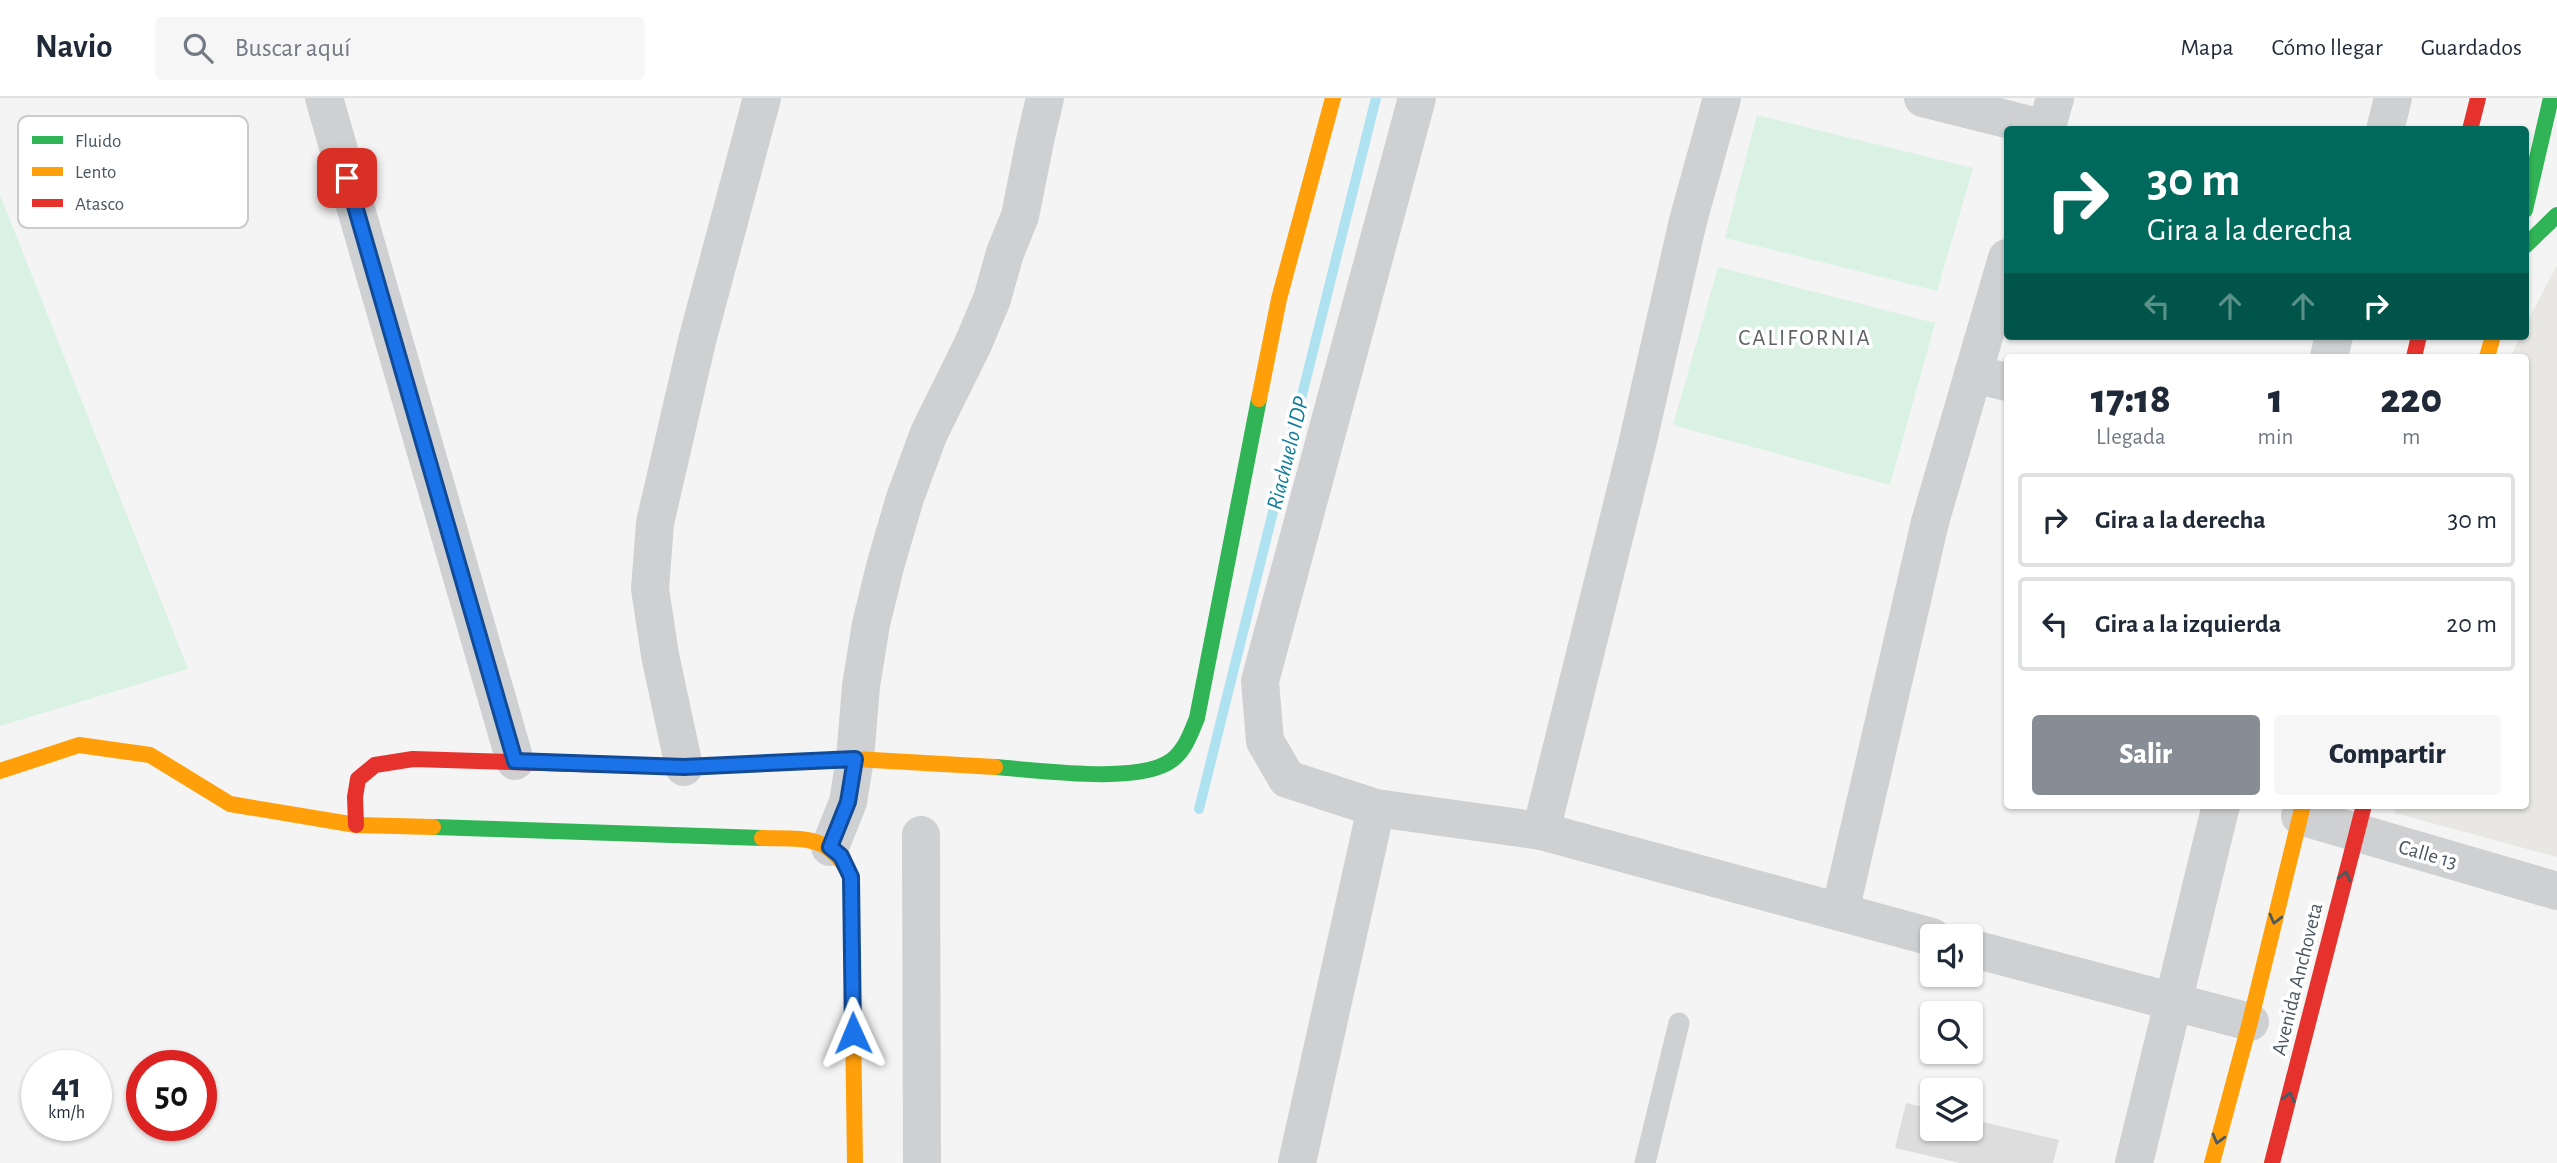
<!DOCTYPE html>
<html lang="es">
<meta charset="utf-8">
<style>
:root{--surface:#fff;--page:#f6f6f7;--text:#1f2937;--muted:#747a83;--line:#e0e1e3;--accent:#868d94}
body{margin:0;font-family:"Alegreya Sans",sans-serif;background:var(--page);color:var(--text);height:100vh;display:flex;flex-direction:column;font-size:26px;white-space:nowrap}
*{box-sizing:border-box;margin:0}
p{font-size:23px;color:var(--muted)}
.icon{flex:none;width:38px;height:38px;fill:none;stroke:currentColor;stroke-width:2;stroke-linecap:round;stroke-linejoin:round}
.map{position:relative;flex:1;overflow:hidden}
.details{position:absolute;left:2004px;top:256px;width:525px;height:455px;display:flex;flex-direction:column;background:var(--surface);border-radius:7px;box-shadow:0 2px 5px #0004}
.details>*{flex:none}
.banner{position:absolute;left:2004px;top:28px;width:525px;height:214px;border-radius:7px;box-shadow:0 2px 5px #0004;background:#00695c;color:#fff;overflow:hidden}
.fabs{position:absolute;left:1920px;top:826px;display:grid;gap:14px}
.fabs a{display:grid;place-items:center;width:63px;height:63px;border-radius:7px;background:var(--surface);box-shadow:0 2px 5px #0004;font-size:35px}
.speed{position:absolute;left:21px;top:952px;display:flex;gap:14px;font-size:35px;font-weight:700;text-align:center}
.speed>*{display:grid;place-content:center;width:91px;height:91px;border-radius:50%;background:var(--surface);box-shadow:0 2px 5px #0004;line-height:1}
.speed small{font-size:18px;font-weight:400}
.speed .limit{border:10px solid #d22;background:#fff;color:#111}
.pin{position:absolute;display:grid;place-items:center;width:60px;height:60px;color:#fff;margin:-30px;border-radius:14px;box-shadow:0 4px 10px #0006}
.me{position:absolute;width:77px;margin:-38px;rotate:359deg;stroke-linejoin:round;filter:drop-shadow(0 0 5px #0008)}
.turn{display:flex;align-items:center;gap:24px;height:147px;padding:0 28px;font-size:32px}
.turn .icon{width:91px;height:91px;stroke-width:2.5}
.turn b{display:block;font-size:49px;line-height:60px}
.lanes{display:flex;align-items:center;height:66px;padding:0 28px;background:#0003;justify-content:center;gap:35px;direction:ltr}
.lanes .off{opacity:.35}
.eta{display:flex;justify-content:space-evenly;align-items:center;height:119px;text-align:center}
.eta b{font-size:42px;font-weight:800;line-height:49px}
.button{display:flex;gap:14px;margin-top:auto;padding:14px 28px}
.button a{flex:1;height:80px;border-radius:7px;background:var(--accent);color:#fff;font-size:28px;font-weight:800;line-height:80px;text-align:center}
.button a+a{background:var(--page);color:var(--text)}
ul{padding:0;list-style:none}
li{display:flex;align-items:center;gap:21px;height:94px;margin:0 14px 10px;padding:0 14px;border:4px solid var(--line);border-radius:7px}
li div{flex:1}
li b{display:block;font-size:26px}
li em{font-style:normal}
header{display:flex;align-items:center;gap:42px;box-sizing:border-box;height:98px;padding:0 35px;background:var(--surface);border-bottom:2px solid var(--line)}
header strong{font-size:33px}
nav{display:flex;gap:38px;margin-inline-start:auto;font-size:24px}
.search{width:490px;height:63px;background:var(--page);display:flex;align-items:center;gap:18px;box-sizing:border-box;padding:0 24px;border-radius:7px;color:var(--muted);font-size:26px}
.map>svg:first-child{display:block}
.commercial{fill:#e8e7e3}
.green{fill:#d9f2e3}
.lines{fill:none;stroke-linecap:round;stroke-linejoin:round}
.stream{stroke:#aee2f0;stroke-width:10}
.building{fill:#ddddde}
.lane{stroke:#ced0d2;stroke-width:21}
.street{stroke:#ced0d2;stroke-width:38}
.fast{stroke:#30b455;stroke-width:16}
.slow{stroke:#ff9f0a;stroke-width:16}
.jam{stroke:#e5322d;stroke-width:16}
.oneway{stroke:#495b60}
.route-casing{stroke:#114b97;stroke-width:18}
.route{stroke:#1a73e8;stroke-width:12}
.labels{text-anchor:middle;stroke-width:7;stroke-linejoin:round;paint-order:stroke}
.street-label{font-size:21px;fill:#4a5661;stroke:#fff}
.neighbourhood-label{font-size:23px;letter-spacing:2px;fill:#5f6368;stroke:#fff}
.water-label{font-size:23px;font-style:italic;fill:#0c7c9b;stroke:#fff}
.key{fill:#fff;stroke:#c9ccd0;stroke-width:2}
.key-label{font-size:19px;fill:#4a5661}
</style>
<header>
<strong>Navio</strong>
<div class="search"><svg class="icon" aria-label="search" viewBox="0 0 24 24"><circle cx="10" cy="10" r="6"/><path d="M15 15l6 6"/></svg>Buscar aquí</div>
<nav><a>Mapa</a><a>Cómo llegar</a><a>Guardados</a></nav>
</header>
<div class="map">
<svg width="2557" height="1065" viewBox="0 0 2557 1065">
<rect width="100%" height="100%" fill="#f4f4f4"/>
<!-- commercial -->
<path class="commercial" d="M2557 167V759L2395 715 2396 707H2525V259H2511L2520 238H2525V228Z"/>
<!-- green -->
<g class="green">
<path d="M1757 17 1973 70 1937 193 1725 140Z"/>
<path d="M0 97 188 571 0 628Z"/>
<path d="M1718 169 1935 225 1890 387 1673 327Z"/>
</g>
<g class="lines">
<!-- stream -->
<path class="stream" d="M1199 711 1376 0"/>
</g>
<!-- building -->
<path class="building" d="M1906 1005 1932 1011V1031H1970V1021L2059 1042 2053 1065H1960L1895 1050Z"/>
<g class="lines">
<!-- lane -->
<path class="lane" d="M1645 1065 1679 925"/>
<!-- street -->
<g class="street">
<path d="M324 0 515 663"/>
<path d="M1417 0 1260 583 1265 643 1287 681 1376 710 1541 733 1932 839"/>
<path d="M1923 0 2046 31"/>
<path d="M2046 32 2055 0"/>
<path d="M2385 32 2393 0"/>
<path d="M2329 259 2334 238"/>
<path d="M1973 276 2007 284"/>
<path d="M684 669 660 557 650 491 655 425 697 243 762 0"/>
<path d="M2300 718 2557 793"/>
<path d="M1541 733 1637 347 1688 123 1722 0"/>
<path d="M921 737 922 1065"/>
<path d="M830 749 848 704 855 661 861 588 871 526 886 465 905 400 929 335 973 246 992 201 1005 155 1020 118 1035 43 1045 0"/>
<path d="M1840 814 1930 424 2007 160"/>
<path d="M1970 850 2250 924"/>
<path d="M1297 1065 1376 710"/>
<path d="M2134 1065 2221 707"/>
</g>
<!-- fast -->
<g class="fast">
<path d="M2525 112 2551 0"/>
<path d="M2525 148 2557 117"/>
<path d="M995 669C1037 672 1140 687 1172 662 1185 652 1191 635 1197 620L1259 301"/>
<path d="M433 729 762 740"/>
</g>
<!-- slow -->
<g class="slow">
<path d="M2487 259 2493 238"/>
<path d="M1259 301 1279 201 1333 0"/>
<path d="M609 667 684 669 855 661 995 669"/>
<path d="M0 673 79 647 150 657 230 706 356 727 433 729"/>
<path d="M762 740C805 741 830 736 851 779L855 1065"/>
<path d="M2212 1065 2250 924 2303 707"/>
</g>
<!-- jam -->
<g class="jam">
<path d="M2470 32 2478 0"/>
<path d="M2414 259 2419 238"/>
<path d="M356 727 355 699 358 681 375 667 413 661 609 667"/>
<path d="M2272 1065 2364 707"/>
</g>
</g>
<!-- one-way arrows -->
<defs><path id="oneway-chevron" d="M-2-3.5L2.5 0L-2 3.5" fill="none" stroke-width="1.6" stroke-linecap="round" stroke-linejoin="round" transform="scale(1.75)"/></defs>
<g class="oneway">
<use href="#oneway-chevron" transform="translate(2345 778) rotate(-76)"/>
<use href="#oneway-chevron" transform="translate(2275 821) rotate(104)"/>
<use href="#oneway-chevron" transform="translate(2289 999) rotate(-76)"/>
<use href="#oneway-chevron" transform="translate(2218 1041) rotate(105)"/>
</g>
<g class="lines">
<!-- route casing -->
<g class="route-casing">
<path id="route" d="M347 80 515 663 684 669 855 661 848 704 830 749 841 758 851 779 853 935"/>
</g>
<!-- route -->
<use href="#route" class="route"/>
</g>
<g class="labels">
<!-- street labels -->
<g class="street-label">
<text transform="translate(2428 756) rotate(16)" y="7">Calle 13</text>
<text transform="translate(2297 881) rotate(-76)" y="7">Avenida Anchoveta</text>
</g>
<!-- neighbourhood labels -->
<g class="neighbourhood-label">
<text x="1805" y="247">CALIFORNIA</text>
</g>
<!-- water labels -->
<g class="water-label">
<text transform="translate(1287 355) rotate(-76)" y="8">Riachuelo IDP</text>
</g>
</g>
<!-- legend -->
<rect x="18" y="18" width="230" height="112" rx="10" class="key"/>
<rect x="32" y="38" width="31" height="8" fill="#30b455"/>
<rect x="32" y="69" width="31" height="9" fill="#ff9f0a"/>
<rect x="32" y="101" width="31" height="8" fill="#e5322d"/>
<g class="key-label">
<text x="75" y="49">Fluido</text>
<text x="75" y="80">Lento</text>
<text x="75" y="112">Atasco</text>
</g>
</svg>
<div class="fabs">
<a><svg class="icon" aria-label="sound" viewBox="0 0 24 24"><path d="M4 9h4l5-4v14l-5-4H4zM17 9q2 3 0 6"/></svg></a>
<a><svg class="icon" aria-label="search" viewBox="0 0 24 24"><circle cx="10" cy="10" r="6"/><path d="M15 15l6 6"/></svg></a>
<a><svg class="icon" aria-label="layers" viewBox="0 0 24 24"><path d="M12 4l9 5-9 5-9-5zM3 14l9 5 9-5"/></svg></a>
</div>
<div class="speed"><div>41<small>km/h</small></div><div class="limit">50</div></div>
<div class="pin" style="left:347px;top:80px;background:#d93025"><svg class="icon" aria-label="arrive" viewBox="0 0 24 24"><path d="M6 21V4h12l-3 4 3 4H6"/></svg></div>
<svg class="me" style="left:853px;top:935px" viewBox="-20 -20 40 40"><path d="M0-17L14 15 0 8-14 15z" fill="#1a73e8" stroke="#fff" stroke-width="4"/></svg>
<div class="banner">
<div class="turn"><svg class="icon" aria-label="right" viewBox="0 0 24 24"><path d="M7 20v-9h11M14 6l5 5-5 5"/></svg><div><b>30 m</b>Gira a la derecha</div></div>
<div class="lanes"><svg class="icon off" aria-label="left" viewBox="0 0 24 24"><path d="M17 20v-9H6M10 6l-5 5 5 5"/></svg><svg class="icon off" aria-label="ahead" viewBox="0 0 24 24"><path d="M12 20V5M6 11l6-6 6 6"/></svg><svg class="icon off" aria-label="ahead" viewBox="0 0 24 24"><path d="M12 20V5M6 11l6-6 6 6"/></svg><svg class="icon" aria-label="right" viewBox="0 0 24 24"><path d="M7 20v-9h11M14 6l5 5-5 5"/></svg></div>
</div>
<section class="details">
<div class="eta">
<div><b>17:18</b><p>Llegada</p></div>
<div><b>1</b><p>min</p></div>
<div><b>220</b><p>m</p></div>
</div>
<ul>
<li><svg class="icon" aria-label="right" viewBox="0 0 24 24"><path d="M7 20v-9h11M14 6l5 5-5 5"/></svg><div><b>Gira a la derecha</b></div><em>30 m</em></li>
<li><svg class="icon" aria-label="left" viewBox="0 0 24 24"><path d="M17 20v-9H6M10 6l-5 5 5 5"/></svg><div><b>Gira a la izquierda</b></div><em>20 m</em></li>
</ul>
<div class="button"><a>Salir</a><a>Compartir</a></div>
</section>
</div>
